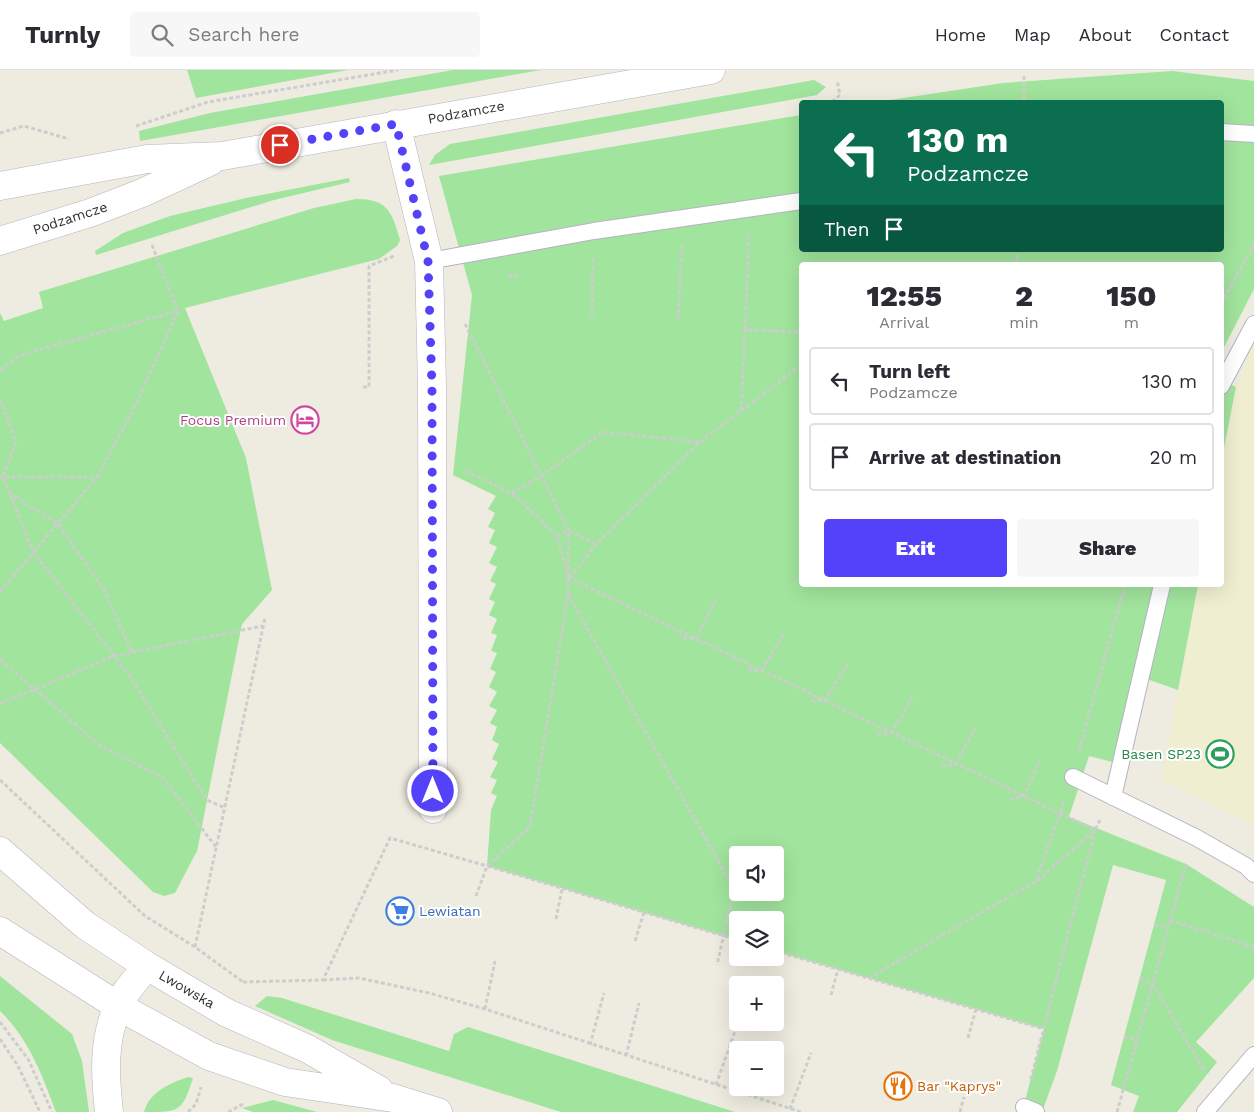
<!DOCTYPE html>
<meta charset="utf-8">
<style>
:root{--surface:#fff;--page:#f7f7f7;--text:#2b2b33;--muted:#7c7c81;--line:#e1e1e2;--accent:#5441fa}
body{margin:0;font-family:"Work Sans",sans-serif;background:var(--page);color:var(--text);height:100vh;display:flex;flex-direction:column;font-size:19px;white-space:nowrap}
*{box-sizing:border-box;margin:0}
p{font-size:16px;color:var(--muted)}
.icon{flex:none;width:28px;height:28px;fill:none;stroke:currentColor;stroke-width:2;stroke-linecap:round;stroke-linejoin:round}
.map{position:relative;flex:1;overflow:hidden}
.drawer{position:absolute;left:799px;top:192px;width:425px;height:325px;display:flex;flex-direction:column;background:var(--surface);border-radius:5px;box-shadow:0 5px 20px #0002}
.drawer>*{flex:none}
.top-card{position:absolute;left:799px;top:30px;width:425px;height:152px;border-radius:5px;box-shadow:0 5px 20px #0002;background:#0b6e4f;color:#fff;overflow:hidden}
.controls{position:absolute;left:729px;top:776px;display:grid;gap:10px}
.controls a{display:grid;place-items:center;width:55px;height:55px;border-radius:5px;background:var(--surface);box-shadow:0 5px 20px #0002;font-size:25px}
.pin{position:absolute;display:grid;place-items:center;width:42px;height:42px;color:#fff;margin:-21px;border:2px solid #fff;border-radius:50%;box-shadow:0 1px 5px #0007}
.me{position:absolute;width:55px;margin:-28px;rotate:0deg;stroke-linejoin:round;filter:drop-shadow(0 0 4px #0008)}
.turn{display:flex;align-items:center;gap:18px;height:105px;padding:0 25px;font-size:22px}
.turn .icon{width:65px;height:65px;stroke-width:2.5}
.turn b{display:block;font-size:35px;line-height:42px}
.then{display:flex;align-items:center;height:48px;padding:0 25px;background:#0003;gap:10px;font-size:19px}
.eta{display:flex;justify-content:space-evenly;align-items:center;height:85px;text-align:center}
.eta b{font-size:30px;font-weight:800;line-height:35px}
.action{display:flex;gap:10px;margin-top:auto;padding:10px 25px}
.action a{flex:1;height:58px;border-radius:5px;background:var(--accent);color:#fff;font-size:20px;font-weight:800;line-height:58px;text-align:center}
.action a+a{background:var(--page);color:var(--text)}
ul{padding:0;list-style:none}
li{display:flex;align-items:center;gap:15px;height:68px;margin:0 10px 8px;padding:0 15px;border:2px solid var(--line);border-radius:5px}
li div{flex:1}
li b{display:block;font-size:19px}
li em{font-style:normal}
header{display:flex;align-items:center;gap:30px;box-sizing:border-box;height:70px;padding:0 25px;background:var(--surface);border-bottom:1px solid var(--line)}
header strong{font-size:24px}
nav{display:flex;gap:28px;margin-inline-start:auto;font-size:18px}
.search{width:350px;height:45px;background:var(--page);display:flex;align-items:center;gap:12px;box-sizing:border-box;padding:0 18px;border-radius:5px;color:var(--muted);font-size:19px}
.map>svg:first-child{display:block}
.education{fill:#efeed0}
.green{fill:#a1e49d;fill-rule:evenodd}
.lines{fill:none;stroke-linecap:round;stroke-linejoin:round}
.lane-casing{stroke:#b5b3c0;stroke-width:18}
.street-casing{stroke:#b5b3c0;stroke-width:29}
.secondary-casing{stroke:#b5b3c0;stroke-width:29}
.path{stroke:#cdcdcd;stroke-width:3;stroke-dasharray:4 2.5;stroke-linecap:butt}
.lane{stroke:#fff;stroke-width:16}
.street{stroke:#fff;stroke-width:28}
.secondary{stroke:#fff;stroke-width:28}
.route{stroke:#5441fa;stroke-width:9;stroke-dasharray:0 16.2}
.labels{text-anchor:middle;stroke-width:4;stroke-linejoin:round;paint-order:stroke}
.street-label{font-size:14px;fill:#2d2d2d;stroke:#fff}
.hotel-label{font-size:14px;fill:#b23c85;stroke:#fff;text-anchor:end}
.leisure-label{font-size:14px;fill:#27864d;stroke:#fff;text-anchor:end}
.shop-label{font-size:14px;fill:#366cbe;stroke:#fff;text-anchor:start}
.food-label{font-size:14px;fill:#c56008;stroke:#fff;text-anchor:start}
</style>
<header>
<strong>Turnly</strong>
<div class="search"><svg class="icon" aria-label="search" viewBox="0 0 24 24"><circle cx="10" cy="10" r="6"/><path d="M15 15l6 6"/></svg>Search here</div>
<nav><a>Home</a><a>Map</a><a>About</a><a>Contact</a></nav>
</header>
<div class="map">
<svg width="1254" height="1042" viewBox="0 0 1254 1042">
<rect width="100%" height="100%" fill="#eeece0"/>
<!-- education -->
<path class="education" d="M1254 272V756L1162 709 1198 515H1221V393L1236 317Z"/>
<!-- green -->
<g class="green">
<path d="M187 0H348L196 28Z"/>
<path d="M453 0H541L140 71 139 61 210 43Z"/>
<path d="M1172 1 1254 11V219L1221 283V195H801V515H1198L1178 620 1141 607 1120 694 1089 686 1069 747 1186 794 1254 837V908L1196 972 1217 992 1177 1042H1133L1139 1026 1111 1015 1166 810 1113 795 1057 1001 1042 1042H1022L1044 959 775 881V850H738L737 870 487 796 491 740 497 726 491 723 497 710 490 707 498 692 492 689 499 674 492 670 497 657 490 653 497 640 489 636 497 622 489 617 496 602 490 599 497 583 491 581 497 565 491 563 497 549 489 545 495 532 489 529 496 514 490 511 497 497 489 493 497 477 489 473 495 460 488 457 495 443 488 439 496 426 453 405 472 225 439 106 801 45V180H1221V32H877L1003 13ZM738 785H775V822H738Z"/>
<path d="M814 10 826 17 817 25 429 95 435 85 450 74Z"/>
<path d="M349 108 350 112 274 130 96 185 95 181 123 163 170 146 246 128Z"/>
<path d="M356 129C388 129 392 142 400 170L397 176 379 189 185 238 246 388 272 520 242 554 197 781 175 823 164 826 153 822 0 673V243L4 251 43 238 39 222 314 138Z"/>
<path d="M1221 310 1236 317 1221 393Z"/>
<path d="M0 906 72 964 82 991 89 1042H56C42 1005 29 969 0 941Z"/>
<path d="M267 926 282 928 449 981 454 964 468 957 735 1042H561L332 970 255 936Z"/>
<path d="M188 1007 193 1008C182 1042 180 1042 144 1042 149 1022 170 1013 188 1007Z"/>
<path d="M273 1030 317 1042H253L242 1038Z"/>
</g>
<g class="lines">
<!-- lane casing -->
<g class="lane-casing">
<g id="lane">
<path d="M1221 62 1254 64"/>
<path d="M429 191 594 161 801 131"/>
<path d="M1221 316 1254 254"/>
<path d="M1073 707 1197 768 1246 796 1254 804"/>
<path d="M1113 727 1162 515"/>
<path d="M1024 1037 1036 1042"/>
<path d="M1205 1042 1254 985"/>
</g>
</g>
<!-- street casing -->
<g class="street-casing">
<g id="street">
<path d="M396 54 429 191 432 317 433 739"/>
<path d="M109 1042C105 1006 103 972 117 938 123 923 137 909 147 896"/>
</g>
</g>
<!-- secondary casing -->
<g class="secondary-casing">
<g id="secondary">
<path d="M0 116 147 89 222 86 711 0"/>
<path d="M0 171 90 143 142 123 211 91"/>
<path d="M0 781 85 855 147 896 227 943 308 979 379 1020"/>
<path d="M0 861 118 936 209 986 285 1012 393 1028 438 1042"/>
</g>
</g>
<!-- path -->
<g class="path">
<path d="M1024 6V32"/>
<path d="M832 32 840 25 837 10"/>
<path d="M136 56 208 32 398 0"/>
<path d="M0 63 24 56 69 69"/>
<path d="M152 175 178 241"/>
<path d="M1017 195 1018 180"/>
<path d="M508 205 520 208"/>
<path d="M1221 234 1254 174"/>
<path d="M592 245 593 188"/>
<path d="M678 250 682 176"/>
<path d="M745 260 749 165"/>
<path d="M0 300 20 285 178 241 134 338 97 407H0"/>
<path d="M363 317H369V196L394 186"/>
<path d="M0 329 16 372 3 407 34 483 129 605 207 730 225 738"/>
<path d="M741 341 745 260 801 262"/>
<path d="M465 401 512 423 557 466 569 508 1095 760 1030 1012"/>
<path d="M9 423 58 454 104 520 132 582"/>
<path d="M512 423 541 406 603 362 700 372"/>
<path d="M557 466 569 461 596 474"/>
<path d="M570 508 596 474 700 372 801 295"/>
<path d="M0 522 96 408"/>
<path d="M568 524 734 819 717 895"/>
<path d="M683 568H696L717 528"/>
<path d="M0 589 99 675 162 707 216 777"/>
<path d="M748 600H762L785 562"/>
<path d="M811 631 825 630 848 593"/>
<path d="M0 634 114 586 263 556"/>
<path d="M877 664 892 662 913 626"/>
<path d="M1079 681 1125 515"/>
<path d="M942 696 957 693 975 658"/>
<path d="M0 710 145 846 195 877 243 912"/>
<path d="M1010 730 1024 726 1040 690"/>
<path d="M1037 811 1095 760 1100 750"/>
<path d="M476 826 487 796 738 870"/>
<path d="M556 849 562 819"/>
<path d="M1170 850 1254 877"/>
<path d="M1154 855 1168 857"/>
<path d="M635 871 644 842"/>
<path d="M195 877 265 548"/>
<path d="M775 881 1044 959"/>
<path d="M869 908 1036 811 1064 732"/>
<path d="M1140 908 1153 914 1205 1002"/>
<path d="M323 910 359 908 429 923 485 939 801 1042"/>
<path d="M243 912 323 910 390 768 487 796 530 757 568 524 569 461 465 254"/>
<path d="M831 925 838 899"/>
<path d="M485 939 495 891"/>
<path d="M0 952 28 989 52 1042"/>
<path d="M1124 967 1137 970"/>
<path d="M968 968 976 939"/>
<path d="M0 969 18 996 40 1042"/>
<path d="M590 975 604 923"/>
<path d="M626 986 639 933"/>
<path d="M716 1015 735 961"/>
<path d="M790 1039 811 983"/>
<path d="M188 1042 196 1034 201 1017"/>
<path d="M228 1042 245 1033"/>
<path d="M960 1042 964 1027"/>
<path d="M1117 1042 1186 794"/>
</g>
<!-- lane -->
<use href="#lane" class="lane"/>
<!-- street -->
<use href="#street" class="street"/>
<!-- secondary -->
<use href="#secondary" class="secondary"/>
</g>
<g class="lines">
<!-- route -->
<path class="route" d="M280 75 396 54 428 191 432 317 433 721"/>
</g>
<!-- icons -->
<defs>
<g id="hotel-ring" transform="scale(1.4375)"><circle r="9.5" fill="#fff" stroke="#d1479c" stroke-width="1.5"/><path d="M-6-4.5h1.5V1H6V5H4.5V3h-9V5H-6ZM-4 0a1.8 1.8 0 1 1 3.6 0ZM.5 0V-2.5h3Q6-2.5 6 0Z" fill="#d1479c"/></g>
<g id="stadium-ring" transform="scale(1.4375)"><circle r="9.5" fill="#fff" stroke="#2e9e5b" stroke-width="1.5"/><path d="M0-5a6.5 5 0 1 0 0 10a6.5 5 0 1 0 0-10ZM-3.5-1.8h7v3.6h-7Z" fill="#2e9e5b"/></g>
<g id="supermarket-ring" transform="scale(1.4375)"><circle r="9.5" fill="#fff" stroke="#3f7fe0" stroke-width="1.5"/><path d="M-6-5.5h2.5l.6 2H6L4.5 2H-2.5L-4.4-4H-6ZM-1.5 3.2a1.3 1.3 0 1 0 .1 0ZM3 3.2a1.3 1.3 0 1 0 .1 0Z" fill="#3f7fe0"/></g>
<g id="restaurant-ring" transform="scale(1.4375)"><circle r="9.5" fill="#fff" stroke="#e8710a" stroke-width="1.5"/><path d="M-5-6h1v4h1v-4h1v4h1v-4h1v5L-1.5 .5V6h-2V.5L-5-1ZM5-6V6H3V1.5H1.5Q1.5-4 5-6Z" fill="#e8710a"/></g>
</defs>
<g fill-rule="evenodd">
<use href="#hotel-ring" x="305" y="350"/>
<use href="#stadium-ring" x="1220" y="684"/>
<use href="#supermarket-ring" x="400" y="841"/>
<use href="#restaurant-ring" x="898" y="1016"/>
</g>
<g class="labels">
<!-- street labels -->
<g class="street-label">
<text transform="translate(466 42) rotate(-10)" y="5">Podzamcze</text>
<text transform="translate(70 148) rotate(-18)" y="5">Podzamcze</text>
<text transform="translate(187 919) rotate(30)" y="5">Lwowska</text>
</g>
<!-- hotel labels -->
<g class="hotel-label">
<text x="286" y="355">Focus Premium</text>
</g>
<!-- leisure labels -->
<g class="leisure-label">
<text x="1201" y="689">Basen SP23</text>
</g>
<!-- shop labels -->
<g class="shop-label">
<text x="419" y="846">Lewiatan</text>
</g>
<!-- food labels -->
<g class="food-label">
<text x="917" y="1021">Bar "Kaprys"</text>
</g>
</g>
</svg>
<div class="controls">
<a><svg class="icon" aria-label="sound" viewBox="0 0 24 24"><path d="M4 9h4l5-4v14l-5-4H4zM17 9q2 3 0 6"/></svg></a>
<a><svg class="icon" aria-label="layers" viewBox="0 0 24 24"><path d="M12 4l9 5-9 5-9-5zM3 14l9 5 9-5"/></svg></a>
<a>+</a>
<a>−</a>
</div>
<div class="pin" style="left:280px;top:75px;background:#d93025"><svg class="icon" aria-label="arrive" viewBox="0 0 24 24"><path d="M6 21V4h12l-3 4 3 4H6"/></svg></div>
<svg class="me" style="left:433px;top:721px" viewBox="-20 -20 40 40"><circle r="17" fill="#5441fa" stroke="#fff" stroke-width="3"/><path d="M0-11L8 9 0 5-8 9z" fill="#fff"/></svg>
<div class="top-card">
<div class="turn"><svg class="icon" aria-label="left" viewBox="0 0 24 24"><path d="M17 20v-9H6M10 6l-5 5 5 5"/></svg><div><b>130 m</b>Podzamcze</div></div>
<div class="then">Then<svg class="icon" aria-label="arrive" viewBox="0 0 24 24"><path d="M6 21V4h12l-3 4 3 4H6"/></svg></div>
</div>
<section class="drawer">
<div class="eta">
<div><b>12:55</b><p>Arrival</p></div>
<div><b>2</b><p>min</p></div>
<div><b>150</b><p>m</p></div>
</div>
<ul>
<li><svg class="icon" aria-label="left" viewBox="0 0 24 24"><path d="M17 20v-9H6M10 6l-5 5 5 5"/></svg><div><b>Turn left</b><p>Podzamcze</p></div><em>130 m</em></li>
<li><svg class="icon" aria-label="arrive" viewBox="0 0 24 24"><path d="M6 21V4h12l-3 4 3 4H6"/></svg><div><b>Arrive at destination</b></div><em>20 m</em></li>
</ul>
<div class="action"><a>Exit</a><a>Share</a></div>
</section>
</div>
